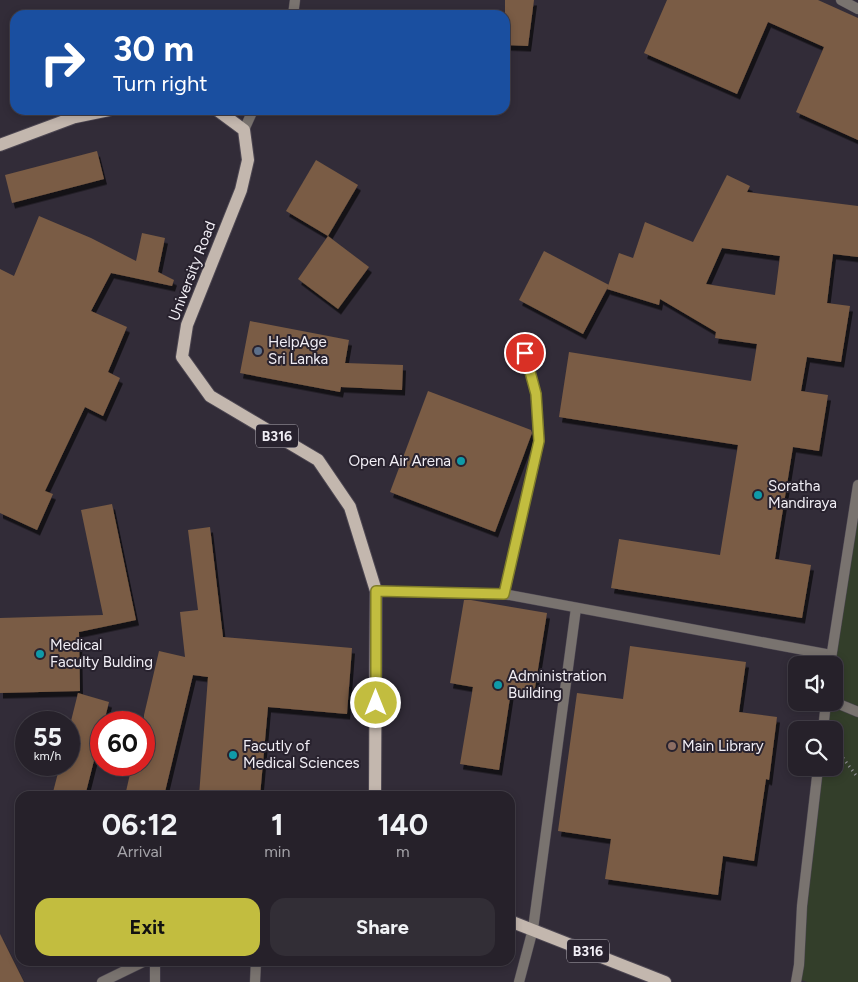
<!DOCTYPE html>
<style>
:root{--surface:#26212a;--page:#322e36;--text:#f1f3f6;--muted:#a4a3a8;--line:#423e47;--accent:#c2bd3f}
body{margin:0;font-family:Figtree,sans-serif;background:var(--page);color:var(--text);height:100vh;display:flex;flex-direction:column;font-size:19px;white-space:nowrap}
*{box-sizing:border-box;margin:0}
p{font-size:16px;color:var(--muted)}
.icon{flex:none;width:28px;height:28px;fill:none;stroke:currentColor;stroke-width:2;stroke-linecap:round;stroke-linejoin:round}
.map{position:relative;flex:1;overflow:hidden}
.drawer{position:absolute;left:15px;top:791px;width:500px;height:175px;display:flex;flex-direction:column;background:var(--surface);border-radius:15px;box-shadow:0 2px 8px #0003,0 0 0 1px var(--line)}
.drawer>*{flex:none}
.top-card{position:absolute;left:10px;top:10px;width:500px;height:105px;border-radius:15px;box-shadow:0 2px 8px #0003,0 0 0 1px var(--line);background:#1a4fa0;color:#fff;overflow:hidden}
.buttons{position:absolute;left:788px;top:656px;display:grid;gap:10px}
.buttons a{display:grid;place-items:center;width:55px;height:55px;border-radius:10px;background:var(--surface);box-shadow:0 2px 8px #0003,0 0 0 1px var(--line);font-size:25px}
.speed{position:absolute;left:15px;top:711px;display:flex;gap:10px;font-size:25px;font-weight:700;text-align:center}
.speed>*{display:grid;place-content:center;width:65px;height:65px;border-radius:50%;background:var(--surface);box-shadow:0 2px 8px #0003,0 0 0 1px var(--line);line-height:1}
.speed small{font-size:12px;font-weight:400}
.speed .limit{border:8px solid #d22;background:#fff;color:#111}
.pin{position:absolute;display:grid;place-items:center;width:42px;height:42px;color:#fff;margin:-21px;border:2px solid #fff;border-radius:50%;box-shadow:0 1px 5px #0007}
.me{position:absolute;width:55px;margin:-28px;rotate:0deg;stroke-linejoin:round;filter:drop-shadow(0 0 4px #0008)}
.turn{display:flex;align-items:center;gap:18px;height:105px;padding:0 20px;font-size:22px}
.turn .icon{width:65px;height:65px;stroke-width:2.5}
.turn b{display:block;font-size:35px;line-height:42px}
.eta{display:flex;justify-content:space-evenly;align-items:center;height:85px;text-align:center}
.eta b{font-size:30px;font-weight:700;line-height:35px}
.action{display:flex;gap:10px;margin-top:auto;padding:10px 20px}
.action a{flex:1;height:58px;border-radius:15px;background:var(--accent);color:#111;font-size:20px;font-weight:700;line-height:58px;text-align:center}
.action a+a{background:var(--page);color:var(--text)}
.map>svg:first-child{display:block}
.green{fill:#333e2a}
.building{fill:#7a5c44;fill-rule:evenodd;filter:url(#shadow)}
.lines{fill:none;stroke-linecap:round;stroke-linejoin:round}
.service-casing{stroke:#4d4752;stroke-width:11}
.minor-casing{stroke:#4d4752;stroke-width:11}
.tertiary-casing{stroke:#4d4752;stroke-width:11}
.primary-casing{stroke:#4d4752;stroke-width:14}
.path{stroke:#98949d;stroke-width:3;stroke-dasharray:1 4;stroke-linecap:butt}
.service{stroke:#79736f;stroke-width:10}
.minor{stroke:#79736f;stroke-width:10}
.tertiary{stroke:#79736f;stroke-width:10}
.primary{stroke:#c3b7ae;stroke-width:12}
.route-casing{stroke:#7e7b29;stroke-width:12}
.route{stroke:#c2bd3f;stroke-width:9}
.service-dot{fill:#5c6f8a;stroke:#28222e;stroke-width:2}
.culture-dot{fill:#0f9aa8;stroke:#28222e;stroke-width:2}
.education-dot{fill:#8d6e63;stroke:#28222e;stroke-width:2}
.labels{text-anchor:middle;stroke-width:4;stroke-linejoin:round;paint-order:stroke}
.shield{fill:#28222e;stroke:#b5b1b9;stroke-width:1}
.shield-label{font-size:14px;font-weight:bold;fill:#f1eef5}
.street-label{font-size:15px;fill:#f1eef5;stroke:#28222e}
.poi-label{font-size:15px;fill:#f1eef5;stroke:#28222e;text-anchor:start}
</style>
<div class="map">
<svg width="858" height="982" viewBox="0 0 858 982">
<defs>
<filter id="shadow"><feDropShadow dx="3" dy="5.5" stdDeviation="0" flood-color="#0009"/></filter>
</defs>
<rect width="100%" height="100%" fill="#322c38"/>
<!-- green -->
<path class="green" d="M858 486V982H807L795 978 818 768H834V730H823L826 703 834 702V665Z"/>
<!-- building -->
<g class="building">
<path d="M505 0H534L528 46 505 45Z"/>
<path d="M667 0H818L858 18V140L796 112 824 47 768 22 737 94 644 53Z"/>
<path d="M97 151 104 179 12 203 5 175Z"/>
<path d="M316 160 358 185 328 236 286 211Z"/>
<path d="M727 175 750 186 747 192 858 206V257L833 254 827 303 850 306 841 362 807 357 801 391 828 395 819 451 793 447 775 559 811 565 802 618 611 588 619 539 720 555 738 445 559 417 569 352 751 381 757 344 715 338 716 332 660 299 659 305 607 289 619 253 633 258 645 222 693 242ZM722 248 780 256 775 295 706 284Z"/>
<path d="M39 216 91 238 136 261 142 233 165 238 158 272 174 280 172 286 111 273 91 311 127 327 108 372 120 378 103 416 85 407 45 491 53 494 37 530 0 513V269L14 276Z"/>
<path d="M328 236 369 267 338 309 298 279Z"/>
<path d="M544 251 609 285 583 334 519 300Z"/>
<path d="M250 321 349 340 345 363 403 365 402 390 341 387 340 392 240 373Z"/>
<path d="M428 391 531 430 532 433 495 532 390 492Z"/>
<path d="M112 504 136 620 79 632 80 691 0 693V618L103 615 81 510Z"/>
<path d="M210 527 223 637 352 648 347 714 268 707 260 796H199L208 677 193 675 164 796H125L132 765H144V715L159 651 185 657 180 612 198 610 188 530Z"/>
<path d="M464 600H471L547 613 534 694 511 691 499 770 460 764 473 687 450 683Z"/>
<path d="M630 646 746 662 739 712 777 717 769 780 766 779 754 861 723 856 718 895 605 879 611 839 558 831 577 693 623 699Z"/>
<path d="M78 693 109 702 104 722H101V733L85 796H52L60 765H69V729Z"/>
<path d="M0 934 24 982H0Z"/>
</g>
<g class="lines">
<!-- service casing -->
<g class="service-casing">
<g id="service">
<path d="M841 0 858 9"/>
<path d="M376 591 504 594 831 655"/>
<path d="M504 594 539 441 536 394 525 353"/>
<path d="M830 665 858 485"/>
<path d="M834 702 858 712"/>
<path d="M823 730 826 702"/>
<path d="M533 929 576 608"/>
<path d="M155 961V982"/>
<path d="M255 982 256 961"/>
<path d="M796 982 799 965 802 906 818 768"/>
</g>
</g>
<!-- minor casing -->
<g class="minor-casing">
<g id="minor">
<path d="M293 15 295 0"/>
<path d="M244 130 253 110"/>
<path d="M519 982 533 929"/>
</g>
</g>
<!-- tertiary casing -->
<g class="tertiary-casing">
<path id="tertiary" d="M102 982 145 961"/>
</g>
<!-- primary casing -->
<g class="primary-casing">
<g id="primary">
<path d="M217 110 244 130 248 160 241 190 187 325 182 357 210 396 318 460 350 507 376 591 375 796"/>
<path d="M0 145 75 117 109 110"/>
<path d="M510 921 665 982"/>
</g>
</g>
<!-- path -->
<path class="path" d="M834 746 858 778"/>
<!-- service -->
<use href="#service" class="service"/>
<!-- minor -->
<use href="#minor" class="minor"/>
<!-- tertiary -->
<use href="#tertiary" class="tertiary"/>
<!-- primary -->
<use href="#primary" class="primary"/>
</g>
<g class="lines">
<!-- route casing -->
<g class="route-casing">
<path id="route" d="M376 703V591L504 594 539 441 536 394 525 353"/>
</g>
<!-- route -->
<use href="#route" class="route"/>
</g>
<!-- markers -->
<circle class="service-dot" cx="258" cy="351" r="5"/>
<g class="culture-dot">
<circle cx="461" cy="461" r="5"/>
<circle cx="758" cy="495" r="5"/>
<circle cx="40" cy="654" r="5"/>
<circle cx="498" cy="685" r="5"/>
<circle cx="233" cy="755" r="5"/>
</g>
<circle class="education-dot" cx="672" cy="746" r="5"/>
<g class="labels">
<!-- shield labels -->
<g class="shield">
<rect x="256" y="424.5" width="42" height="23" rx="4"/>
<rect x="567" y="939.5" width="42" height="23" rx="4"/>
</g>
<g class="shield-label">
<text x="277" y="441">B316</text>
<text x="588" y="956">B316</text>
</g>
<!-- street labels -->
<g class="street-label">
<text transform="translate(192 271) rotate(-69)" y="5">University Road</text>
</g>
<!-- poi labels -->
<g class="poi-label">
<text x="268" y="347">HelpAge<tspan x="268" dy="17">Sri Lanka</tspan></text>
<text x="451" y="466" text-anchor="end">Open Air Arena</text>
<text x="768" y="491">Soratha<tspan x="768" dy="17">Mandiraya</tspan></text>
<text x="50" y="650">Medical<tspan x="50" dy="17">Faculty Bulding</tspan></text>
<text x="508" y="681">Administration<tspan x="508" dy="17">Building</tspan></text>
<text x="243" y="751">Facutly of<tspan x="243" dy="17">Medical Sciences</tspan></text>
<text x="682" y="751">Main Library</text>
</g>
</g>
</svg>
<div class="buttons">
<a><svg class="icon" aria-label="sound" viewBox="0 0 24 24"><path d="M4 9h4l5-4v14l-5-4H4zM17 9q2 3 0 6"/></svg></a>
<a><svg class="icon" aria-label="search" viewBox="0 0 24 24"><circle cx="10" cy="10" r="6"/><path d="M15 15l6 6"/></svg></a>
</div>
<div class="speed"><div>55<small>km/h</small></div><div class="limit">60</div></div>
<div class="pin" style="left:525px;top:353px;background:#d93025"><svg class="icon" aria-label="arrive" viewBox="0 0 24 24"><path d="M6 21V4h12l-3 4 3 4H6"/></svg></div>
<svg class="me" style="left:376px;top:703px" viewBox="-20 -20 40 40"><circle r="17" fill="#c2bd3f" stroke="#fff" stroke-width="3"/><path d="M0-11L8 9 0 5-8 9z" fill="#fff"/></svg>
<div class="top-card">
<div class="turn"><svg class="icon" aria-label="right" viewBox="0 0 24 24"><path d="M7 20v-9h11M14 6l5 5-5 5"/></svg><div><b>30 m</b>Turn right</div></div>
</div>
<section class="drawer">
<div class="eta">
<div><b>06:12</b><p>Arrival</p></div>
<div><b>1</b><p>min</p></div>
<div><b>140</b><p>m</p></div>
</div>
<div class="action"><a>Exit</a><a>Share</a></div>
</section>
</div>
